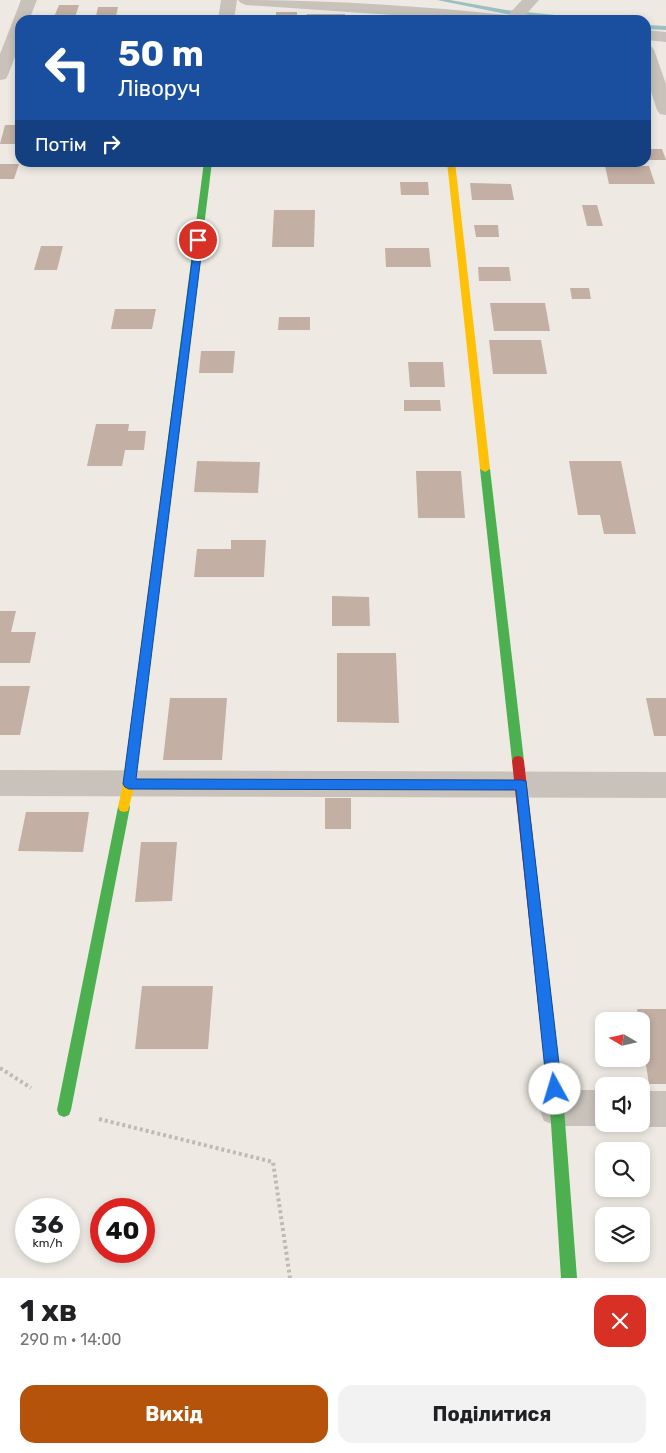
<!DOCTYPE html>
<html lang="uk">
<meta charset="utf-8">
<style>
:root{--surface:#fff;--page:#f2f2f2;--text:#202124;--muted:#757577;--accent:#b45309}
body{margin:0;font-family:Rubik,sans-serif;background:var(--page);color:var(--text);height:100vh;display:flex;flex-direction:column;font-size:19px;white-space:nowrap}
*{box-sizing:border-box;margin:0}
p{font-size:16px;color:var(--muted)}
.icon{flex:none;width:28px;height:28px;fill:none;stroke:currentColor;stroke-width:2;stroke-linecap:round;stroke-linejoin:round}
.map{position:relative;height:1278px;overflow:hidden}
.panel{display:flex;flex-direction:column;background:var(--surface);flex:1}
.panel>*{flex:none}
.hud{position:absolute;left:15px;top:15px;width:636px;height:152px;border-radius:15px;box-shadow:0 2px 8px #0003;background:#1a4fa0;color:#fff;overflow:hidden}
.needle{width:32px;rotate:279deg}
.fabs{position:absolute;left:595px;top:1012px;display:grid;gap:10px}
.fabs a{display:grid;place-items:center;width:55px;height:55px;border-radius:10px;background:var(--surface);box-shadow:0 2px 8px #0003;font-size:25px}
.speed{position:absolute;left:15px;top:1198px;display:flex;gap:10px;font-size:25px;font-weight:700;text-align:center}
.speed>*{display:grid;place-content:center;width:65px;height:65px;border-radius:50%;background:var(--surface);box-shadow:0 2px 8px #0003;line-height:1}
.speed small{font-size:12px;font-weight:400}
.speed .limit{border:8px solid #d22;background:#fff;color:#111}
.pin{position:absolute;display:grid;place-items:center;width:42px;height:42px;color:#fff;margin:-21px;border:2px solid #fff;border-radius:50%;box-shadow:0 1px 5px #0007}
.me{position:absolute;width:55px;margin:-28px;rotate:354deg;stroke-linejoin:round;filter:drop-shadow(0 0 4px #0008)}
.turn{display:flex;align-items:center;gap:18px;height:105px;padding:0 20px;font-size:22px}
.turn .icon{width:65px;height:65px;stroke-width:2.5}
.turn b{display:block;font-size:35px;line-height:42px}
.then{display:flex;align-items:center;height:48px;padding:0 20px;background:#0003;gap:10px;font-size:19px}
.round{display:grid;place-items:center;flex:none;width:52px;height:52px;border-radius:15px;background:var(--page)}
.headline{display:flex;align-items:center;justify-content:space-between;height:85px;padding:0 20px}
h1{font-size:30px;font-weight:700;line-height:38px}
.primary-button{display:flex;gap:10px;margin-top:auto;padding:10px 20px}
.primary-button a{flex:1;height:58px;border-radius:15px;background:var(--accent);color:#fff;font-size:20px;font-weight:700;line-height:58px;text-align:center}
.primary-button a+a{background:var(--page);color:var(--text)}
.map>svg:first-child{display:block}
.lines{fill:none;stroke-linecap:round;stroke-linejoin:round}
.stream{fill:#9ebfc1;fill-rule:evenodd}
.building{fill:#c3afa4}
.path{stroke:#c0bab4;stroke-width:4;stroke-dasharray:3 3;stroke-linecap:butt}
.street{fill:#c8c2bb;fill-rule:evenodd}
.fast{fill:#4caf50;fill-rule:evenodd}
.slow{fill:#ffc107;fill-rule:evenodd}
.jam{fill:#c62828;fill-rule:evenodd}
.route{fill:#1a73e8;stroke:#114b97}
</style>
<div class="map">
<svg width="666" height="1278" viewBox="0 0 666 1278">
<rect width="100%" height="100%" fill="#eeeae3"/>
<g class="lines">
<!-- stream -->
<g class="stream">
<path d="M437 0H450L506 10 585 18 588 20H566L506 14Z"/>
<path d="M646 25 666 26V30L646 29Z"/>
</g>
</g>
<!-- building -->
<g class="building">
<path d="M59 5H79L75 17H54Z"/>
<path d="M98 7H118L116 16H96Z"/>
<rect x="276" y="12" width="21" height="6"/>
<path d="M307 14H345V20H306Z"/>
<path d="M5 125H20V144H0Z"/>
<path d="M646 149H662L666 160H646Z"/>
<path d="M0 164H19L14 179H0Z"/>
<path d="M605 166H649L655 184H609Z"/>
<path d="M400 182H428L429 195H401Z"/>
<path d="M470 183 511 184 514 200H472Z"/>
<path d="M582 205H597L603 226H587Z"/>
<path d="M274 210H315L314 247H272Z"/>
<path d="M474 225H498L499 237H476Z"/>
<path d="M41 246H63L57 270H34Z"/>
<path d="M385 248H429L431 267H386Z"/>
<path d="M478 267H509L511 281H479Z"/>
<path d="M570 288H589L591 299H572Z"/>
<path d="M490 303H545L550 331H494Z"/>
<path d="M115 309H156L152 329H111Z"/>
<path d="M279 317H310V330H278Z"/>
<path d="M489 340H541L547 374H493Z"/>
<path d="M201 351H235L233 373H199Z"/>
<path d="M408 362H443L445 387H410Z"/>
<path d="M404 400H440L441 411H404Z"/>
<path d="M96 424H129L128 431H146L144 450H125L122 466H87Z"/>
<path d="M197 461 260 462 258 493 194 492Z"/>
<path d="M569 461H621L636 534H604L600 515H578Z"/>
<path d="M416 471H461L465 518H418Z"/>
<path d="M231 540H266L264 577H194L197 549H231Z"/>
<path d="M332 596 369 597 370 626H332Z"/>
<path d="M0 611H16L11 632H36L30 663H0Z"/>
<path d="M337 653H396L399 723 337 722Z"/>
<path d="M0 686H30L20 735H0Z"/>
<path d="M170 698H227L222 760H163Z"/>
<path d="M646 698H666V736H654Z"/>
<rect x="325" y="798" width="26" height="31"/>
<path d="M26 812H89L83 852 18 851Z"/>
<path d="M141 842H177L172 901 135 902Z"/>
<path d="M142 986H213L208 1049H135Z"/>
<path d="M637 1009H666V1084H649L641 1033V1021H639Z"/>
</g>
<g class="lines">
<!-- path -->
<g class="path">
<path d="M0 1068 31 1088"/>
<path d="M99 1119 273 1162 290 1278"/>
</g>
<!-- street -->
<g class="street">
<path d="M21 0H37L29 20H20V44L8 75 6 79 0 80V54Z"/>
<path d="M221 0H237L234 20H218Z"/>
<path d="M238 0C329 0 418 6 508 15L522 0H539L521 20H465L246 5 241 3Z"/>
<path d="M646 30 666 32V42L646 40Z"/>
<path d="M646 45 652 47 654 50 666 84V115L660 114 657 110 646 76Z"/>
<path d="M0 770 666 772V798L0 796Z"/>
<path d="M557 1090H604V1124H610L604 1126H557L544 1121 539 1108 544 1095Z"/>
<path d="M641 1091H666V1127H641L633 1124H641Z"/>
</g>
<!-- fast -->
<g class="fast">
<path d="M204 162H212L177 446 172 449 167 446Z"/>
<path d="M485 466 490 469 524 761 522 765 518 766 514 765 512 761 480 469Z"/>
<path d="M124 802 128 803 130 807 71 1110 69 1115 64 1117 59 1115 57 1110 118 807 120 803Z"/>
<path d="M546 1006 551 1008 553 1013 564 1108 577 1278H561L550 1108 539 1013 541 1008Z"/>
</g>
<!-- slow -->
<g class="slow">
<path d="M447 162H455L490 469 485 472 480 469Z"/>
<path d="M172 443 177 446 135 784 128 811 124 812 120 811 118 807 123 784 167 446Z"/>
</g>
<!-- jam -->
<path class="jam" d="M518 756 522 757 524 761 553 1013 551 1018 546 1020 541 1018 539 1013 512 761 514 757Z"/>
</g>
<!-- route -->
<path class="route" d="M195 238 203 240 136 779 521 780 526 781 562 1089 560 1094 555 1096 549 1094 547 1089 516 790 129 789 125 787 123 784Z"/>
</svg>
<div class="fabs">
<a><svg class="needle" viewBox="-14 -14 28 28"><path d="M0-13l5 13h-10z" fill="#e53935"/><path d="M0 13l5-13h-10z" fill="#757577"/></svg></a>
<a><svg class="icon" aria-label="sound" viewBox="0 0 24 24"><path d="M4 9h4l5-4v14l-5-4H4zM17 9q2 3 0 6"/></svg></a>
<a><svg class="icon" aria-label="search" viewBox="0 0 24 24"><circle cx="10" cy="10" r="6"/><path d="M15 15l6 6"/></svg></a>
<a><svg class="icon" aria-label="layers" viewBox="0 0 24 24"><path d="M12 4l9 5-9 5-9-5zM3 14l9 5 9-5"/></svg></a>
</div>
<div class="speed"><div>36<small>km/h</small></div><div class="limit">40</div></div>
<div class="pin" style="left:198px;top:240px;background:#d93025"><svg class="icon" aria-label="arrive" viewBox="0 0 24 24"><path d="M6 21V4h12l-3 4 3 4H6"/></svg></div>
<svg class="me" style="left:555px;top:1089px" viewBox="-20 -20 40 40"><circle r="19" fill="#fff"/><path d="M0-13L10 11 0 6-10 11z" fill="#1a73e8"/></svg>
<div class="hud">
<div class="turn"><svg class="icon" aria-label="left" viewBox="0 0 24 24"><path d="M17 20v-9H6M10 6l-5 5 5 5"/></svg><div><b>50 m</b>Ліворуч</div></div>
<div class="then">Потім<svg class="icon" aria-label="right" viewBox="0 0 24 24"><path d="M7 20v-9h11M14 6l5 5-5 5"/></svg></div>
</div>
</div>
<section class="panel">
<div class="headline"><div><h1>1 хв</h1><p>290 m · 14:00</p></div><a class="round" style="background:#d93025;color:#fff"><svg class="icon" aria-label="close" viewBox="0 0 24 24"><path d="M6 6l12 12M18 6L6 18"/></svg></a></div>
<div class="primary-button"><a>Вихід</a><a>Поділитися</a></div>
</section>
